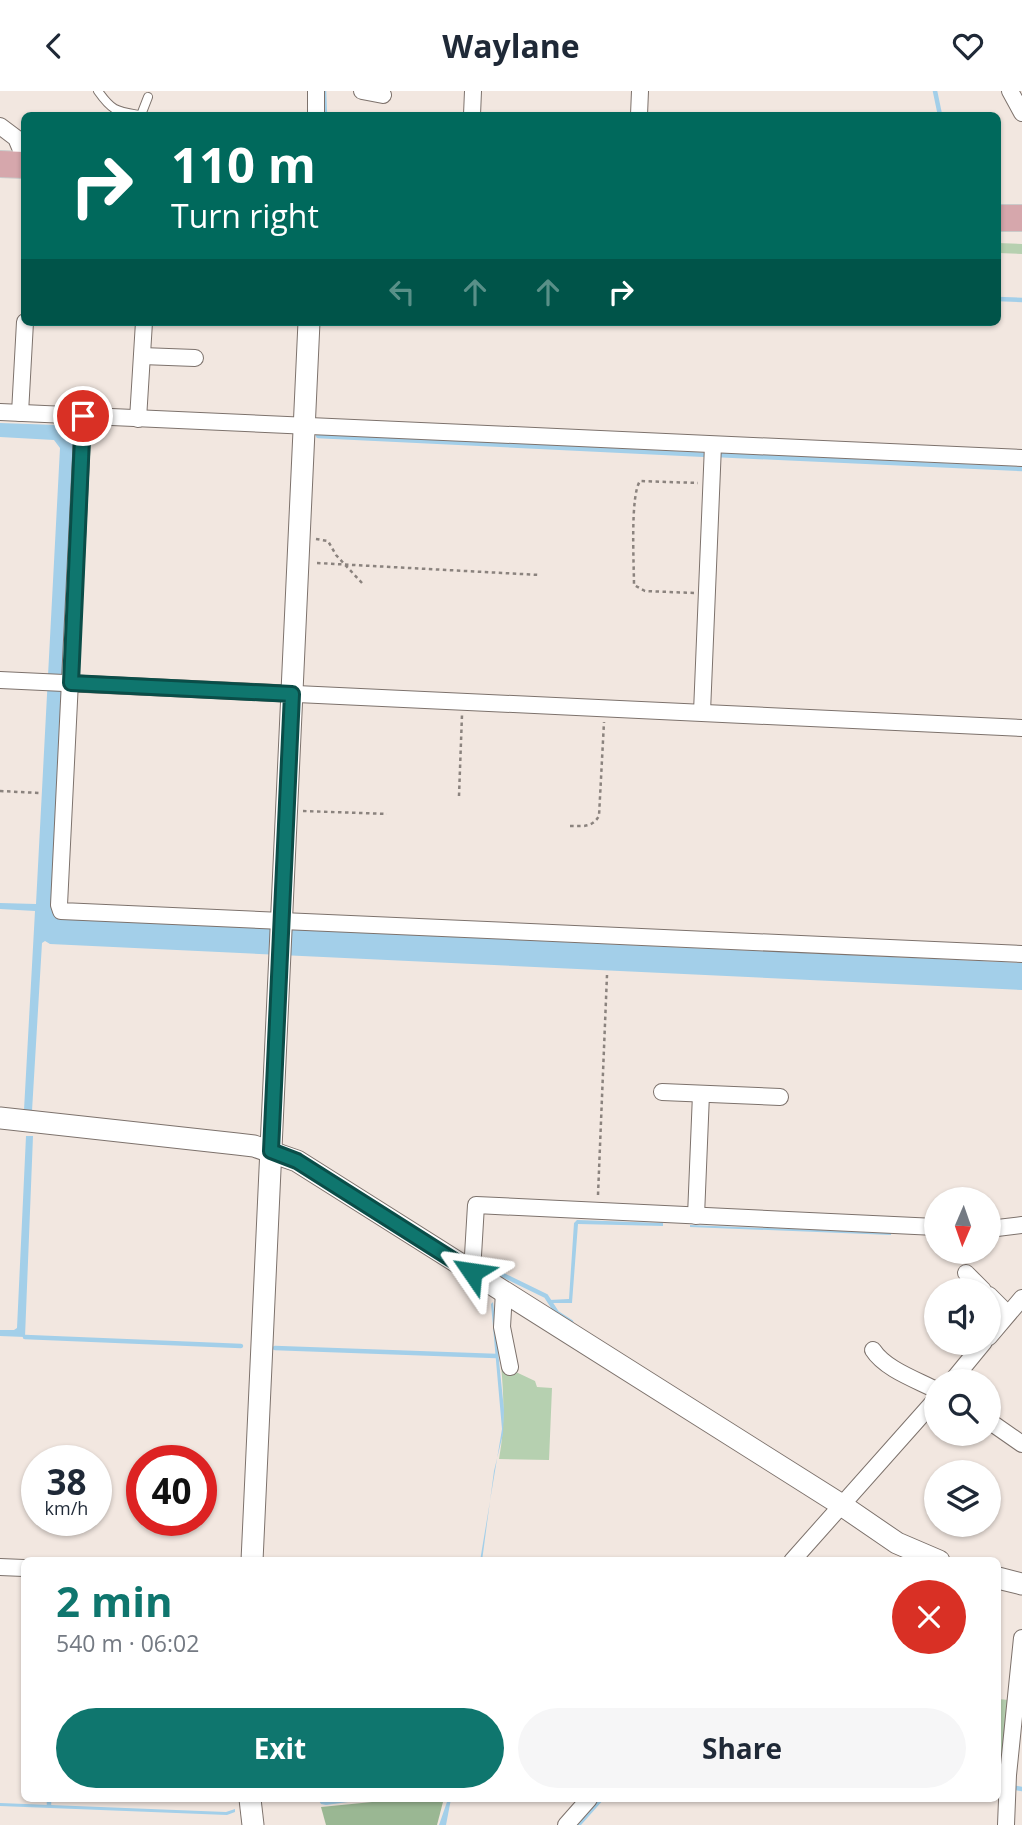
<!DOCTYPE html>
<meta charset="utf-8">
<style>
:root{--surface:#fff;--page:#f6f6f7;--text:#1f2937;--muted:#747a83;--accent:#0f766e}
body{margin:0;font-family:"Open Sans",sans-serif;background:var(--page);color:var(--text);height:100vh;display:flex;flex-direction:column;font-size:26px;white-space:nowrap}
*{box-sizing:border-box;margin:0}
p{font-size:23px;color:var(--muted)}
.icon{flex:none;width:38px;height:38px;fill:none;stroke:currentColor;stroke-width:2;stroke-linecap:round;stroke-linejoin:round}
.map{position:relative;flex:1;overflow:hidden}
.details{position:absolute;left:21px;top:1466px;width:980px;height:245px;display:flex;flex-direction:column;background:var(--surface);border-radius:10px;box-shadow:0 2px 5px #0004}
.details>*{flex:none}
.top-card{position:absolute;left:21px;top:21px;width:980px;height:214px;border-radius:10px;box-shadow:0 2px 5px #0004;background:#00695c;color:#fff;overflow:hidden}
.needle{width:46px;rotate:182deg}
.controls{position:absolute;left:924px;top:1096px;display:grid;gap:14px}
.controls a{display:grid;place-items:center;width:77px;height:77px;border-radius:50%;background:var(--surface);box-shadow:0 2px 5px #0004;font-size:35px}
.speed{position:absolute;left:21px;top:1354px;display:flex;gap:14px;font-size:35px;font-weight:700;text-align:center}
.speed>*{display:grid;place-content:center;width:91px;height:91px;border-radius:50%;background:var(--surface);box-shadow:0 2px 5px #0004;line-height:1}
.speed small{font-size:18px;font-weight:400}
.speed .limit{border:10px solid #d22;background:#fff;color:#111}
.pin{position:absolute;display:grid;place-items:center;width:60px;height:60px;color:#fff;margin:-30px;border:4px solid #fff;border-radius:50%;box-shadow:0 2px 7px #0007}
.me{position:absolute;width:77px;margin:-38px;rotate:302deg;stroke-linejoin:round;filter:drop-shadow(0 0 5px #0008)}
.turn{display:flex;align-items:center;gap:24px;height:147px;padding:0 35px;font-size:32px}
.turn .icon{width:91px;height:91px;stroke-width:2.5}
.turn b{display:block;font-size:49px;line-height:60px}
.lanes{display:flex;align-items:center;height:66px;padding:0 35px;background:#0003;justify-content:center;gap:35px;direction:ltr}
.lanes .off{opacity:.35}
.round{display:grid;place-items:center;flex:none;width:74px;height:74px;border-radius:37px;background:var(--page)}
.head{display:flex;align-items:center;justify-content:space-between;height:119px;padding:0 35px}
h1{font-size:42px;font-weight:700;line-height:52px;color:var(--accent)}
.primary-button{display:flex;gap:14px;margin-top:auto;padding:14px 35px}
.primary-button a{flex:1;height:80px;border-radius:42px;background:var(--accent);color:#fff;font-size:28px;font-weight:700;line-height:80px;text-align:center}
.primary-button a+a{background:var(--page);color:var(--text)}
header{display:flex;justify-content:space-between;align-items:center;height:91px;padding:0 35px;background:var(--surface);font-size:32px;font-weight:700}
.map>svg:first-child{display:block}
.green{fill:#b6d0b0}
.forest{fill:#9ab793}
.water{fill:#a3cfe9}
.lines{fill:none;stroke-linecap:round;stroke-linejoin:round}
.stream{stroke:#a3cfe9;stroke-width:4.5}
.service-casing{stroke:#7d726c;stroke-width:10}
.minor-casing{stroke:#7d726c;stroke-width:18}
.tertiary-casing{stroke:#7d726c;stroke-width:23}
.primary-casing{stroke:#cacac9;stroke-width:28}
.path{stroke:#8b837e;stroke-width:2.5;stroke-dasharray:3.5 3.5;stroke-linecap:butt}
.service{stroke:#fff;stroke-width:8}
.minor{stroke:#fff;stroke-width:16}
.tertiary{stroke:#fff;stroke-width:21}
.primary{stroke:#d6a7ac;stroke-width:26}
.route-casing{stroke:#0a4d48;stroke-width:18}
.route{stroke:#0f766e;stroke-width:12}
</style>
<header><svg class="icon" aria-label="back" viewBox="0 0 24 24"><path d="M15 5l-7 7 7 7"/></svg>Waylane<svg class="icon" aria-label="heart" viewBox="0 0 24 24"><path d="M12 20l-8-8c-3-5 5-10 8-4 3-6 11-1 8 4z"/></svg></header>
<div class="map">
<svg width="1022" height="1734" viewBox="0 0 1022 1734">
<rect width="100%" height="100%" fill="#f2e7e0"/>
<!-- green -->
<g class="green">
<path d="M998 152 1022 153V163L998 162Z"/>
<path d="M501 1274 535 1290 537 1296 552 1297 549 1369 499 1368C505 1335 504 1307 501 1274Z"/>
<path d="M998 1608 1009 1609 1000 1694H998Z"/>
</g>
<!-- forest -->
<path class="forest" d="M372 1711H443L437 1734H326L321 1716Z"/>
<!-- water -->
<g class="water">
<path d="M0 332 56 334 72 341 75 349 53 820 60 828 1022 872V899L50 853 45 850 42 852 32 1020 24 1019 35 820 0 818V812L36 813 60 357 54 349 0 346Z"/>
<path d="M26 1045H33L25 1246 0 1245V1239H14L17 1237Z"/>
<path d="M577 1129 663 1132V1135L578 1133 572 1212H550L549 1209 569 1208 574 1132Z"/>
<path d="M690 1134 891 1142V1144L690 1136Z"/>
<path d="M493 1211 504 1319 503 1343 494 1380 482 1470H480L502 1338 491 1213Z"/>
<path d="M318 1708 323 1711 350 1708H451L446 1734H439L448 1708H370L326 1714 321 1713Z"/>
<path d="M0 1712 226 1721 235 1718V1721L227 1724 0 1715Z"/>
</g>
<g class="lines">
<!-- stream -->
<g class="stream">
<path d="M324 0 325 24"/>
<path d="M935 0 940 24"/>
<path d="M998 208 1022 209"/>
<path d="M318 345 708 364"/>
<path d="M717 364 1022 378"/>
<path d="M482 1174 546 1205 557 1222 571 1231"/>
<path d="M25 1246 241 1255"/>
<path d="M275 1257 496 1265"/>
<path d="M1016 1697 1022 1698"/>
<path d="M49 1714V1708"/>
<path d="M578 1734 601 1708"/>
</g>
<!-- service casing -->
<g class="service-casing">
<g id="service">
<path d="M98 0C112 20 116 20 139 24"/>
<path d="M141 24 148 6"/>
</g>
</g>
<!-- minor casing -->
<g class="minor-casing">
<g id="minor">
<path d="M362 0 383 4"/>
<path d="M1010 0 1022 22"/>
<path d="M316 24V0"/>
<path d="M472 24 473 0"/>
<path d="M639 24 640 0"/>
<path d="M0 35 16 47 24 66"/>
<path d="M142 265 195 267"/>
<path d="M0 321 1022 367"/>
<path d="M20 322 25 231"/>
<path d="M83 325 59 814 61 820 1022 863"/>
<path d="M138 328 144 231"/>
<path d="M0 589 1022 637"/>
<path d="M702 621 713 354"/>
<path d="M662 1001 780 1006"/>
<path d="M696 1125 701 1003"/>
<path d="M989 1138 1022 1134"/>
<path d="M472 1181 476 1114 936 1136"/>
<path d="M966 1182 983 1199"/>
<path d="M504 1201 502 1236 510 1276"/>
<path d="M989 1204 1008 1223"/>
<path d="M989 1246 1022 1207"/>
<path d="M873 1259C885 1278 917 1289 936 1299"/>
<path d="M952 1290 984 1251"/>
<path d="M989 1330 1022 1353"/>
<path d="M792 1470 936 1308"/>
<path d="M0 1476 24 1477"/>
<path d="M566 1734 589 1708"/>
<path d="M1006 1734 1008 1684 1022 1547"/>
</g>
</g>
<!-- tertiary casing -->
<g class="tertiary-casing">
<g id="tertiary">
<path d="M0 1027 237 1053 254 1055 297 1070 840 1413 897 1452 939 1470"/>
<path d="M252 1470 309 231"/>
<path d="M998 1487 1022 1493"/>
<path d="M250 1708 253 1734"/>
</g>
</g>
<!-- primary casing -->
<g class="primary-casing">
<g id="primary">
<path d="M0 73 24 74"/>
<path d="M998 127H1022"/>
</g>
</g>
<!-- path -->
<g class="path">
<path d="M316 448 328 450 336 464 362 492"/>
<path d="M317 472 540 484"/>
<path d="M694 502 645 500 634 494C634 473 630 405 640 390L698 392"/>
<path d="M0 700 39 702"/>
<path d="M459 705 462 624"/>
<path d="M303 720 387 723"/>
<path d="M570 735C583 735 592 737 599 725L604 631"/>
<path d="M598 1104 607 884"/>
</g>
<!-- service -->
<use href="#service" class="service"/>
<!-- minor -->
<use href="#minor" class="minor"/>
<!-- tertiary -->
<use href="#tertiary" class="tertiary"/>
<!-- primary -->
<use href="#primary" class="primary"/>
</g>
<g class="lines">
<!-- route casing -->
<g class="route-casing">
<path id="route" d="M83 325 71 592 292 603 271 1060 297 1070 472 1181"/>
</g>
<!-- route -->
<use href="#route" class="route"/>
</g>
</svg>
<div class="controls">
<a><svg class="needle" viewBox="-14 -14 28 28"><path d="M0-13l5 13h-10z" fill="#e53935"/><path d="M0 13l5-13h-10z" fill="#747a83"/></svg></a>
<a><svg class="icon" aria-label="sound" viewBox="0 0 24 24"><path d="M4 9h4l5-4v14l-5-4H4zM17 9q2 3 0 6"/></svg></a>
<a><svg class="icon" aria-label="search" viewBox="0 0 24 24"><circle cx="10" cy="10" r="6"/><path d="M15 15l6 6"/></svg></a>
<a><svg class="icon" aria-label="layers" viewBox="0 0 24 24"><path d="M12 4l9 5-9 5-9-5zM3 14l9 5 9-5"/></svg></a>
</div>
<div class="speed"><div>38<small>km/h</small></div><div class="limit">40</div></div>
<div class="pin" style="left:83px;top:325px;background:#d93025"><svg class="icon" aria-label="arrive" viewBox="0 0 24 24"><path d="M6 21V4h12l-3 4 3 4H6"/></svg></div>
<svg class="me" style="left:472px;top:1181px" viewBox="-20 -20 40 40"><path d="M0-17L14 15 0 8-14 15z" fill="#0f766e" stroke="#fff" stroke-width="4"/></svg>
<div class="top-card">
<div class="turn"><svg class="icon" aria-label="right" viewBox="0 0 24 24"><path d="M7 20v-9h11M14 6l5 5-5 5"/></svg><div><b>110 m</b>Turn right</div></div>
<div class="lanes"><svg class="icon off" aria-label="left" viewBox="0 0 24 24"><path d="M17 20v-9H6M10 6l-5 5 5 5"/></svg><svg class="icon off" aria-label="ahead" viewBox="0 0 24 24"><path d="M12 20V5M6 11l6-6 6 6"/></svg><svg class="icon off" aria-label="ahead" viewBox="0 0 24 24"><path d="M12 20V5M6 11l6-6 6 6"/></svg><svg class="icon" aria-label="right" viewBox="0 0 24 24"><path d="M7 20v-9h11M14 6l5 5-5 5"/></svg></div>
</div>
<section class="details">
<div class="head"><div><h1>2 min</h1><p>540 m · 06:02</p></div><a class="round" style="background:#d93025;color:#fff"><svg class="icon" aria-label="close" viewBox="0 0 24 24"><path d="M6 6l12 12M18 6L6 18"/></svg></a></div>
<div class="primary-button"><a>Exit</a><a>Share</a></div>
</section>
</div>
